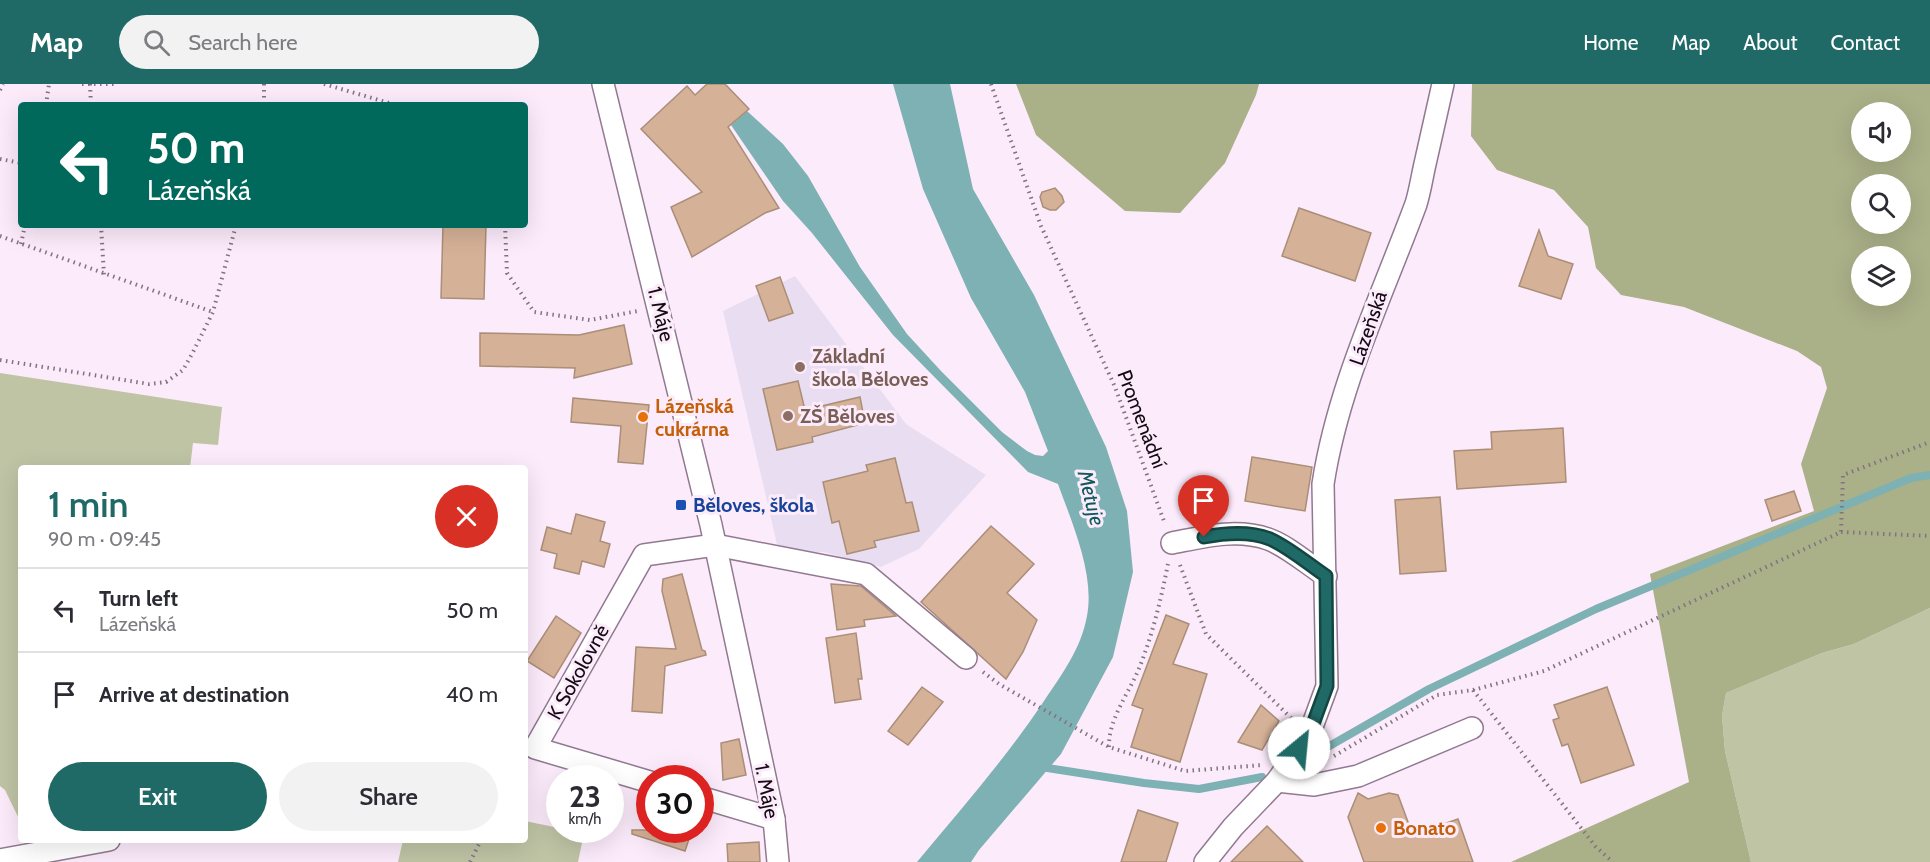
<!DOCTYPE html>
<meta charset="utf-8">
<style>
:root{--surface:#fff;--page:#f2f2f3;--text:#2b2b33;--muted:#7c7c81;--line:#e1e1e2;--accent:#1f6a67}
body{margin:0;font-family:Cabin,sans-serif;background:var(--page);color:var(--text);height:100vh;display:flex;flex-direction:column;font-size:22px;white-space:nowrap}
*{box-sizing:border-box;margin:0}
p{font-size:20px;color:var(--muted)}
.icon{flex:none;width:33px;height:33px;fill:none;stroke:currentColor;stroke-width:2;stroke-linecap:round;stroke-linejoin:round}
.map{position:relative;flex:1;overflow:hidden}
.panel{position:absolute;left:18px;top:381px;width:510px;height:378px;display:flex;flex-direction:column;background:var(--surface);border-radius:6px;box-shadow:0 6px 24px #0002}
.panel>*{flex:none}
.hud{position:absolute;left:18px;top:18px;width:510px;height:126px;border-radius:6px;box-shadow:0 6px 24px #0002;background:#00695c;color:#fff;overflow:hidden}
.fabs{position:absolute;left:1851px;top:18px;display:grid;gap:12px}
.fabs a{display:grid;place-items:center;width:60px;height:60px;border-radius:50%;background:var(--surface);box-shadow:0 6px 24px #0002;font-size:30px}
.speed{position:absolute;left:546px;top:681px;display:flex;gap:12px;font-size:30px;font-weight:700;text-align:center}
.speed>*{display:grid;place-content:center;width:78px;height:78px;border-radius:50%;background:var(--surface);box-shadow:0 6px 24px #0002;line-height:1}
.speed small{font-size:15px;font-weight:400}
.speed .limit{border:9px solid #d22;background:#fff;color:#111}
.pin{position:absolute;display:grid;place-items:center;width:51px;height:51px;color:#fff;margin:-62px -26px;border-radius:50% 50% 50% 0;rotate:-45deg;box-shadow:0 0 6px #0007}
.pin .icon{rotate:45deg}
.me{position:absolute;width:66px;margin:-33px;rotate:28deg;stroke-linejoin:round;filter:drop-shadow(0 0 4px #0008)}
.turn{display:flex;align-items:center;gap:21px;height:126px;padding:0 30px;font-size:27px}
.turn .icon{width:78px;height:78px;stroke-width:2.5}
.turn b{display:block;font-size:42px;line-height:51px}
.round{display:grid;place-items:center;flex:none;width:63px;height:63px;border-radius:32px;background:var(--page)}
.overview{display:flex;align-items:center;justify-content:space-between;height:102px;padding:0 30px}
h1{font-size:36px;font-weight:600;line-height:45px;color:var(--accent)}
.primary-button{display:flex;gap:12px;margin-top:auto;padding:12px 30px}
.primary-button a{flex:1;height:69px;border-radius:36px;background:var(--accent);color:#fff;font-size:24px;font-weight:600;line-height:69px;text-align:center}
.primary-button a+a{background:var(--page);color:var(--text)}
ul{padding:0;list-style:none}
li{display:flex;align-items:center;gap:18px;height:84px;padding:0 30px;border-top:2px solid var(--line)}
li div{flex:1}
li b{display:block;font-size:22px}
li em{font-style:normal}
header{display:flex;align-items:center;gap:36px;box-sizing:border-box;height:84px;padding:0 30px;background:var(--accent);color:#fff}
header strong{font-size:28px}
nav{display:flex;gap:33px;margin-inline-start:auto;font-size:21px}
.search{width:420px;height:54px;background:var(--page);display:flex;align-items:center;gap:15px;box-sizing:border-box;padding:0 21px;border-radius:33px;color:var(--muted);font-size:22px}
.map>svg:first-child{display:block}
.education{fill:#e9def1}
.green{fill:#bfc4a5}
.forest{fill:#aab088;fill-rule:evenodd}
.water{fill:#7db1b3}
.lines{fill:none;stroke-linecap:round;stroke-linejoin:round}
.stream{stroke:#7db1b3;stroke-width:8}
.building{fill:#d5b197;stroke:#aa8e78;stroke-width:1.5}
.street-casing{stroke:#927992;stroke-width:24}
.path{stroke:#817480;stroke-width:4;stroke-dasharray:1.5 4.5;stroke-linecap:butt}
.street{stroke:#fff;stroke-width:21}
.route-casing{stroke:#144543;stroke-width:15}
.route{stroke:#1f6a67;stroke-width:10}
.education-dot{fill:#8d6e63;stroke:#fcebfb;stroke-width:2}
.food-dot{fill:#e8710a;stroke:#fcebfb;stroke-width:2}
.transit-dot{fill:#1a4fb4;stroke:#fcebfb;stroke-width:2}
.labels{text-anchor:middle;stroke-width:6;stroke-linejoin:round;paint-order:stroke}
.street-label{font-size:20px;fill:#130a13;stroke:#fcebfb}
.education-label{font-size:20px;font-weight:bold;fill:#785e54;stroke:#fcebfb;text-anchor:start}
.food-label{font-size:20px;font-weight:bold;fill:#c56008;stroke:#fcebfb;text-anchor:start}
.transit-label{font-size:20px;font-weight:bold;fill:#164399;stroke:#fcebfb;text-anchor:start}
.water-label{font-size:21px;font-style:italic;fill:#0d595c;stroke:#fcebfb}
</style>
<header>
<strong>Map</strong>
<div class="search"><svg class="icon" aria-label="search" viewBox="0 0 24 24"><circle cx="10" cy="10" r="6"/><path d="M15 15l6 6"/></svg>Search here</div>
<nav><a>Home</a><a>Map</a><a>About</a><a>Contact</a></nav>
</header>
<div class="map">
<svg width="1930" height="778" viewBox="0 0 1930 778">
<rect width="100%" height="100%" fill="#fcebfb"/>
<!-- education -->
<path class="education" d="M795 192 906 340 986 391 919 465 881 483 823 468 779 469 723 227Z"/>
<!-- green -->
<g class="green">
<path d="M0 289 222 323 218 361 193 359 190 384H21V739L5 706 0 702Z"/>
<path d="M1930 524V778H1751L1725 667 1722 632 1726 609 1822 569 1854 560Z"/>
<path d="M525 737 559 744 560 746 584 749 578 778H398L403 756H525Z"/>
</g>
<!-- forest -->
<g class="forest">
<path d="M1016 0H1259L1256 11 1225 79 1180 129 1125 127 1036 51Z"/>
<path d="M1472 0H1930V524L1854 560 1822 569 1726 609 1722 632 1725 667 1751 778H1511L1689 698 1650 490 1814 427 1801 380 1827 304 1821 283 1797 267 1684 223 1621 211 1596 184 1588 143 1554 106 1497 86 1471 52ZM1862 28H1900V68H1862ZM1862 100H1900V140H1862ZM1862 172H1900V212H1862Z"/>
</g>
<!-- water -->
<path class="water" d="M893 0H950L973 105 1034 211 1106 363 1127 427 1133 488 1113 573 1061 670 979 766 971 778H917C961 725 1006 674 1044 617 1062 590 1081 565 1087 532 1095 490 1072 439 1058 400L1028 388 893 251 812 149 783 117 731 41 747 27 783 60 808 92 860 183 907 250 941 287 1002 348 1027 367 1035 371 1043 372 1048 367 1025 308 971 214 923 105Z"/>
<g class="lines">
<!-- stream -->
<g class="stream">
<path d="M1312 672 1429 605 1596 525 1911 394 1930 391"/>
<path d="M1041 683 1144 699 1199 705 1262 693"/>
</g>
</g>
<!-- building -->
<g class="building">
<path d="M707 0H725L749 25 728 43 779 124 765 129 692 173 671 123 702 108 641 45 687 2 695 11Z"/>
<path d="M1055 104 1062 112 1064 118 1056 126H1050L1043 123 1040 113 1042 108Z"/>
<path d="M1299 124 1371 149 1355 197 1282 172Z"/>
<path d="M443 141H486L484 215 441 214Z"/>
<path d="M1539 146 1548 172 1573 180 1561 215 1519 202Z"/>
<path d="M780 193 793 229 769 237 756 202Z"/>
<path d="M624 241 632 280 574 294 575 284 480 282V249L579 251Z"/>
<path d="M798 297 805 326 860 313 865 339 812 353 813 358 777 366 763 305Z"/>
<path d="M573 314 649 321 643 380 618 378 621 342 571 338Z"/>
<path d="M1563 344 1566 398 1457 405 1454 367 1492 365 1491 348Z"/>
<path d="M1252 373 1312 383 1305 427 1245 417Z"/>
<path d="M895 374 906 419 912 418 919 447 874 457 876 463 847 470 839 437 832 439 823 398 868 387 866 381Z"/>
<path d="M1794 407 1801 427 1772 437 1765 416Z"/>
<path d="M1440 413 1446 487 1400 490 1395 416Z"/>
<path d="M576 430 605 438 600 457 610 460 604 483 582 477 579 490 554 484 557 470 541 466 547 443 571 450Z"/>
<path d="M991 442 1034 480 1007 509 1037 536 1023 568 1006 595 921 518Z"/>
<path d="M682 490 702 566 705 567 706 571 665 582 662 629 632 627 636 563 676 565 662 507 663 495Z"/>
<path d="M831 500 861 502 896 532 864 536 865 542 837 546Z"/>
<path d="M1166 531 1189 540 1173 580 1207 590 1180 678 1131 663 1143 625 1132 621Z"/>
<path d="M556 532 581 549 554 594 527 577Z"/>
<path d="M856 549 862 595H858L861 615 835 619 826 554Z"/>
<path d="M922 603 943 618 908 661 888 647Z"/>
<path d="M1607 603 1634 681 1581 699 1568 660 1562 662 1556 645 1553 636 1559 634 1554 621Z"/>
<path d="M1261 621 1279 637 1262 666 1238 658Z"/>
<path d="M739 655 746 691 723 696 721 659Z"/>
<path d="M1358 709 1368 715 1389 709 1398 711 1411 746 1422 742 1424 747 1458 735 1473 778H1364L1348 733Z"/>
<path d="M1138 726 1178 739 1166 778H1121Z"/>
<path d="M1267 742 1303 778H1231Z"/>
<path d="M632 746H692L685 767 632 750Z"/>
<path d="M759 758 760 778H728L727 760Z"/>
</g>
<g class="lines">
<!-- street casing -->
<g class="street-casing">
<g id="street">
<path d="M603 0 711 441 774 735 778 778"/>
<path d="M1172 459C1203 453 1236 444 1268 455 1286 461 1309 481 1326 492"/>
<path d="M1277 697 1314 701 1358 692 1472 644"/>
<path d="M650 698 535 664 644 471 715 461 866 490 966 574"/>
<path d="M700 713 774 735"/>
<path d="M0 776 109 756"/>
<path d="M1205 778 1233 743 1277 697 1309 651 1327 602 1323 400C1338 302 1382 212 1416 120 1420 107 1422 93 1425 80 1431 53 1437 27 1443 0"/>
</g>
</g>
<!-- path -->
<g class="path">
<path d="M82 0H114"/>
<path d="M90 0 91 21"/>
<path d="M264 0V21"/>
<path d="M324 0 396 21"/>
<path d="M991 0 1041 142 1115 303 1165 440"/>
<path d="M0 6 3 0"/>
<path d="M46 21 49 0"/>
<path d="M0 75 21 79"/>
<path d="M101 141 104 191"/>
<path d="M505 141 507 189 534 228 590 236 638 227"/>
<path d="M0 152 213 228"/>
<path d="M21 160 25 141"/>
<path d="M0 276 149 300 166 298 183 286 192 270 213 228 236 141"/>
<path d="M1841 448 1930 452"/>
<path d="M1180 481 1206 550 1291 634"/>
<path d="M983 588 999 600 1109 663 1185 687 1263 681"/>
<path d="M1473 606 1596 763 1613 778"/>
<path d="M1109 663C1108 635 1130 608 1140 582 1153 549 1161 515 1168 480"/>
<path d="M1334 672 1437 611 1473 606 1544 587 1841 448 1843 391 1930 358"/>
<path d="M470 778 481 756"/>
</g>
<!-- street -->
<use href="#street" class="street"/>
</g>
<g class="lines">
<!-- route casing -->
<g class="route-casing">
<path id="route" d="M1204 453C1225 449 1250 447 1270 455 1290 464 1308 480 1326 492L1327 602 1309 651 1299 664"/>
</g>
<!-- route -->
<use href="#route" class="route"/>
</g>
<!-- markers -->
<g class="education-dot">
<circle cx="800" cy="283" r="6"/>
<circle cx="788" cy="332" r="6"/>
</g>
<g class="food-dot">
<circle cx="643" cy="333" r="6"/>
<circle cx="1381" cy="744" r="6"/>
</g>
<rect class="transit-dot" x="675" y="415" width="12" height="12" rx="3"/>
<g class="labels">
<!-- street labels -->
<g class="street-label">
<text transform="translate(661 230) rotate(76)" y="7">1. Máje</text>
<text transform="translate(1368 244) rotate(-71)" y="7">Lázeňská</text>
<text transform="translate(1142 335) rotate(69)" y="7">Promenádní</text>
<text transform="translate(578 588) rotate(-61)" y="7">K Sokolovně</text>
<text transform="translate(767 707) rotate(79)" y="7">1. Máje</text>
</g>
<!-- education labels -->
<g class="education-label">
<text x="812" y="279">Základní<tspan x="812" dy="23">škola Běloves</tspan></text>
<text x="800" y="339">ZŠ Běloves</text>
</g>
<!-- food labels -->
<g class="food-label">
<text x="655" y="329">Lázeňská<tspan x="655" dy="23">cukrárna</tspan></text>
<text x="1393" y="751">Bonato</text>
</g>
<!-- transit labels -->
<g class="transit-label">
<text x="693" y="428">Běloves, škola</text>
</g>
<!-- water labels -->
<g class="water-label">
<text transform="translate(1091 414) rotate(76)" y="7">Metuje</text>
</g>
</g>
</svg>
<div class="fabs">
<a><svg class="icon" aria-label="sound" viewBox="0 0 24 24"><path d="M4 9h4l5-4v14l-5-4H4zM17 9q2 3 0 6"/></svg></a>
<a><svg class="icon" aria-label="search" viewBox="0 0 24 24"><circle cx="10" cy="10" r="6"/><path d="M15 15l6 6"/></svg></a>
<a><svg class="icon" aria-label="layers" viewBox="0 0 24 24"><path d="M12 4l9 5-9 5-9-5zM3 14l9 5 9-5"/></svg></a>
</div>
<div class="speed"><div>23<small>km/h</small></div><div class="limit">30</div></div>
<div class="pin" style="left:1204px;top:453px;background:#d93025"><svg class="icon" aria-label="arrive" viewBox="0 0 24 24"><path d="M6 21V4h12l-3 4 3 4H6"/></svg></div>
<svg class="me" style="left:1299px;top:664px" viewBox="-20 -20 40 40"><circle r="19" fill="#fff"/><path d="M0-13L10 11 0 6-10 11z" fill="#1f6a67"/></svg>
<div class="hud">
<div class="turn"><svg class="icon" aria-label="left" viewBox="0 0 24 24"><path d="M17 20v-9H6M10 6l-5 5 5 5"/></svg><div><b>50 m</b>Lázeňská</div></div>
</div>
<section class="panel">
<div class="overview"><div><h1>1 min</h1><p>90 m · 09:45</p></div><a class="round" style="background:#d93025;color:#fff"><svg class="icon" aria-label="close" viewBox="0 0 24 24"><path d="M6 6l12 12M18 6L6 18"/></svg></a></div>
<ul>
<li><svg class="icon" aria-label="left" viewBox="0 0 24 24"><path d="M17 20v-9H6M10 6l-5 5 5 5"/></svg><div><b>Turn left</b><p>Lázeňská</p></div><em>50 m</em></li>
<li><svg class="icon" aria-label="arrive" viewBox="0 0 24 24"><path d="M6 21V4h12l-3 4 3 4H6"/></svg><div><b>Arrive at destination</b></div><em>40 m</em></li>
</ul>
<div class="primary-button"><a>Exit</a><a>Share</a></div>
</section>
</div>
